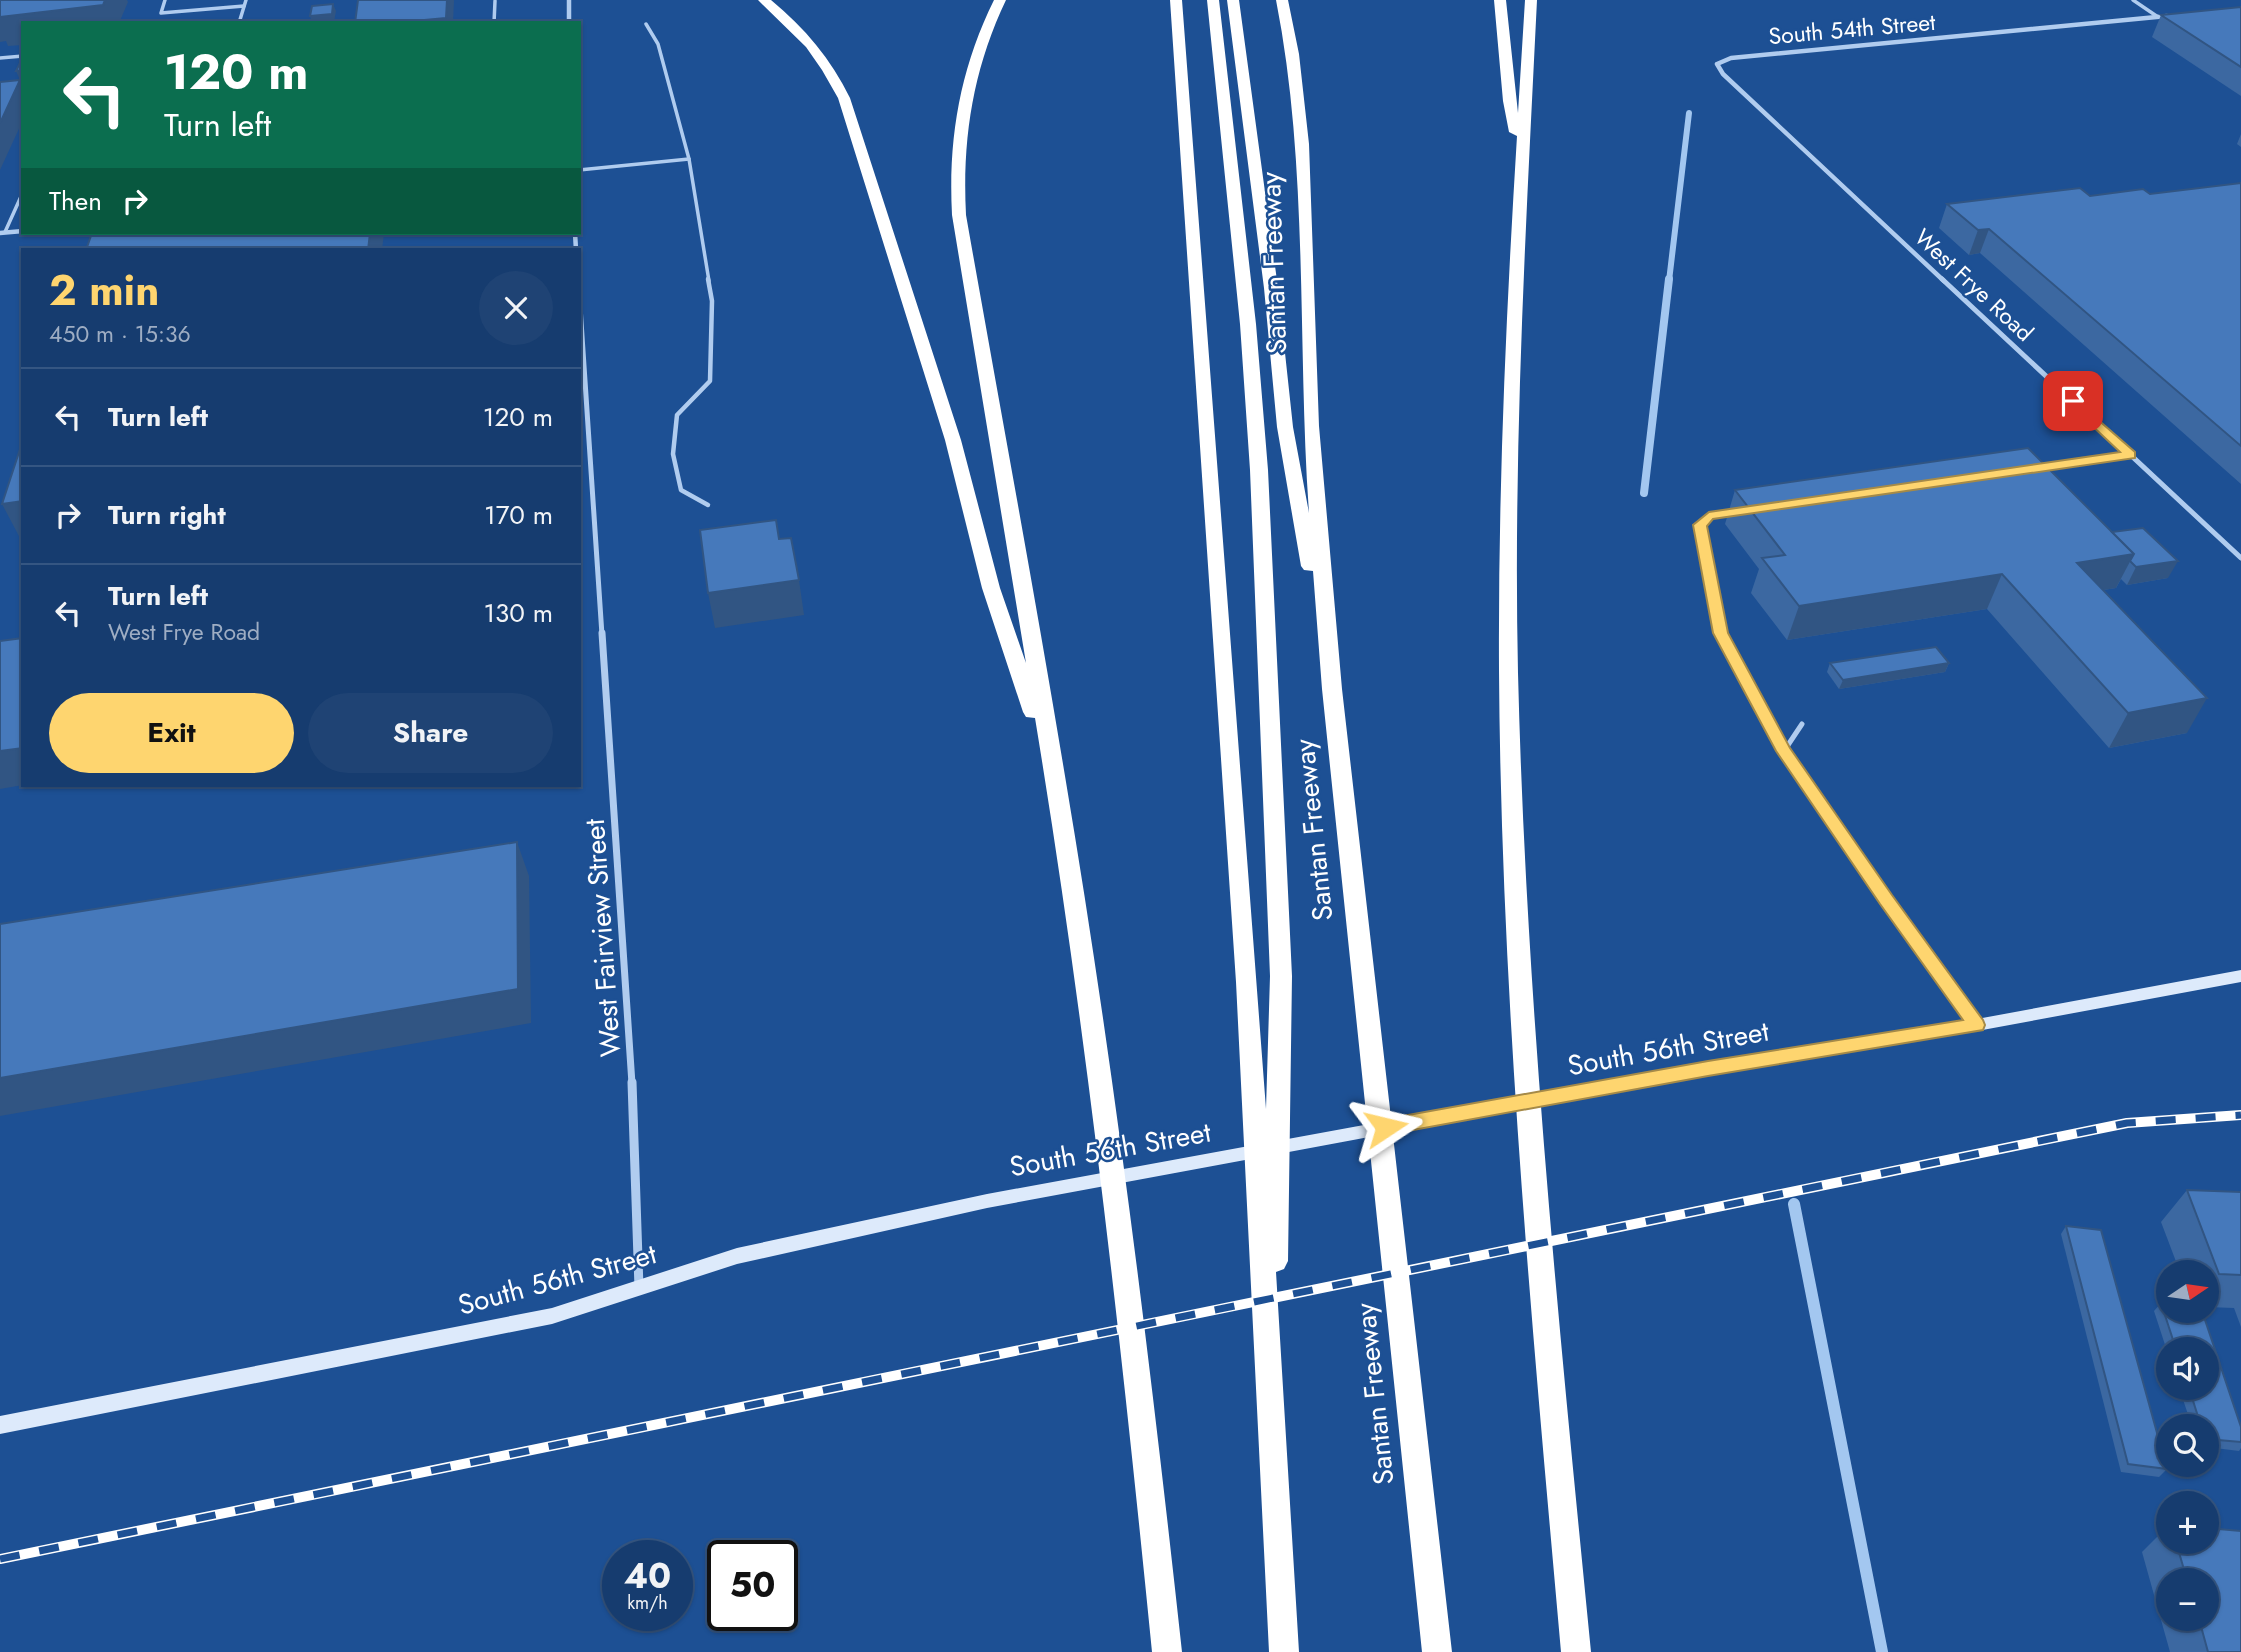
<!DOCTYPE html>
<meta charset="utf-8">
<style>
:root{--surface:#163c6f;--page:#1f4374;--text:#f1f3f6;--muted:#9eadc3;--line:#355682;--accent:#fed56f}
body{margin:0;font-family:Jost,sans-serif;background:var(--page);color:var(--text);height:100vh;display:flex;flex-direction:column;font-size:26px;white-space:nowrap}
*{box-sizing:border-box;margin:0}
p{font-size:23px;color:var(--muted)}
.icon{flex:none;width:38px;height:38px;fill:none;stroke:currentColor;stroke-width:2;stroke-linecap:round;stroke-linejoin:round}
.map{position:relative;flex:1;overflow:hidden}
.details{position:absolute;left:21px;top:248px;width:560px;height:539px;display:flex;flex-direction:column;background:var(--surface);border-radius:0px;box-shadow:0 2px 5px #0004,0 0 0 2px var(--line)}
.details>*{flex:none}
.banner{position:absolute;left:21px;top:21px;width:560px;height:214px;border-radius:0px;box-shadow:0 2px 5px #0004,0 0 0 2px var(--line);background:#0b6e4f;color:#fff;overflow:hidden}
.needle{width:46px;rotate:77deg}
.controls{position:absolute;left:2156px;top:1260px;display:grid;gap:14px}
.controls a{display:grid;place-items:center;width:63px;height:63px;border-radius:50%;background:var(--surface);box-shadow:0 2px 5px #0004,0 0 0 2px var(--line);font-size:35px}
.speed{position:absolute;left:602px;top:1540px;display:flex;gap:14px;font-size:35px;font-weight:700;text-align:center}
.speed>*{display:grid;place-content:center;width:91px;height:91px;border-radius:50%;background:var(--surface);box-shadow:0 2px 5px #0004,0 0 0 2px var(--line);line-height:1}
.speed small{font-size:18px;font-weight:400}
.speed .limit{border:4px solid #111;border-radius:10px;background:#fff;color:#111}
.pin{position:absolute;display:grid;place-items:center;width:60px;height:60px;color:#fff;margin:-30px;border-radius:14px;box-shadow:0 4px 10px #0006}
.me{position:absolute;width:77px;margin:-38px;rotate:80deg;stroke-linejoin:round;filter:drop-shadow(0 0 5px #0008)}
.turn{display:flex;align-items:center;gap:24px;height:147px;padding:0 28px;font-size:32px}
.turn .icon{width:91px;height:91px;stroke-width:2.5}
.turn b{display:block;font-size:49px;line-height:60px}
.then{display:flex;align-items:center;height:66px;padding:0 28px;background:#0003;gap:14px;font-size:26px}
.round{display:grid;place-items:center;flex:none;width:74px;height:74px;border-radius:37px;background:var(--page)}
.headline{display:flex;align-items:center;justify-content:space-between;height:119px;padding:0 28px}
h1{font-size:42px;font-weight:700;line-height:52px;color:var(--accent)}
.action{display:flex;gap:14px;margin-top:auto;padding:14px 28px}
.action a{flex:1;height:80px;border-radius:42px;background:var(--accent);color:#111;font-size:28px;font-weight:700;line-height:80px;text-align:center}
.action a+a{background:var(--page);color:var(--text)}
ul{padding:0;list-style:none}
li{display:flex;align-items:center;gap:21px;height:98px;padding:0 28px;border-top:2px solid var(--line)}
li div{flex:1}
li b{display:block;font-size:26px}
li em{font-style:normal}
.map>svg:first-child{display:block}
.lines{fill:none;stroke-linecap:round;stroke-linejoin:round}
.stream-far2{stroke:#a3c7f0;stroke-width:6}
.stream-far1{stroke:#a3c7f0;stroke-width:8}
.stream{stroke:#a3c7f0;stroke-width:12}
.lane-far2{stroke:#b0ccef;stroke-width:3.5}
.lane-far1{stroke:#b0ccef;stroke-width:4.5}
.lane{stroke:#b0ccef;stroke-width:5}
.street-far3{stroke:#b0ccef;stroke-width:4.5}
.street-far2{stroke:#b0ccef;stroke-width:5}
.street-far1{stroke:#b0ccef;stroke-width:7}
.street{stroke:#b0ccef;stroke-width:9}
.secondary{fill:#ddeafb;fill-rule:evenodd}
.highway{fill:#fff;fill-rule:evenodd}
.rail-casing{stroke:#fff;stroke-width:10}
.rail{stroke:#1d5094;stroke-width:7;stroke-dasharray:20;stroke-linecap:butt}
.wall{fill:#3c68a1;fill-rule:evenodd}
.shaded-wall{fill:#315583}
.building{fill:#4679bb;stroke:#315583;stroke-width:2}
.route{fill:#fed56f;stroke:#a58a48;stroke-width:2}
.labels{text-anchor:middle;stroke-width:5;stroke-linejoin:round;paint-order:stroke}
.far-street-label{font-size:23px;fill:#fff;stroke:#1d5094}
.street-label{font-size:28px;fill:#fff;stroke:#1d5094}
</style>
<div class="map">
<svg width="2241" height="1652" viewBox="0 0 2241 1652">
<rect width="100%" height="100%" fill="#1d5094"/>
<g class="lines">
<!-- stream-far2 -->
<path class="stream-far2" d="M1669 281 1689 113"/>
<!-- stream-far1 -->
<path class="stream-far1" d="M1644 493 1669 279"/>
<!-- stream -->
<path class="stream" d="M1794 1204 1882 1652"/>
<!-- lane-far2 -->
<g class="lane-far2">
<path d="M165 0 161 13 244 6"/>
<path d="M2133 0 2158 17"/>
<path d="M239 23 246 0"/>
<path d="M494 23 495 1"/>
<path d="M646 24 658 44 689 159 709 281"/>
<path d="M0 58 23 56"/>
<path d="M579 170 689 159"/>
<path d="M5 232 23 192"/>
</g>
<!-- lane-far1 -->
<g class="lane-far1">
<path d="M2040 468 2130 455"/>
<path d="M708 505 681 490 673 454 677 415 710 381 712 301 708 279"/>
<path d="M1721 635 1700 525 1709 516 1732 513"/>
</g>
<!-- lane -->
<g class="lane">
<path d="M1720 633 1784 751"/>
<path d="M1802 724 1784 751 1976 1025"/>
</g>
<!-- street-far3 -->
<g class="street-far3">
<path d="M569 0V23"/>
<path d="M0 233 23 231"/>
<path d="M575 233 576 250"/>
<path d="M1944 281 1723 74 1717 64 1731 58 2167 16"/>
</g>
<!-- street-far2 -->
<g class="street-far2">
<path d="M1942 279 2241 558"/>
<path d="M579 291 602 635"/>
</g>
<!-- street-far1 -->
<path class="street-far1" d="M602 633 632 1084"/>
<!-- street -->
<path class="street" d="M632 1082 639 1288"/>
<!-- secondary -->
<path class="secondary" d="M2241 970V982L1977 1031 1708 1074 987 1208 737 1264 552 1324 0 1434V1416L552 1308 737 1248 987 1194 1708 1062 1977 1019Z"/>
<!-- highway -->
<g class="highway">
<path d="M758 0H771C805 28 831 59 850 98L961 440 1000 588 1026 663 952 215C948 138 960 69 994 0H1006C973 69 962 139 966 215 999 402 1034 589 1065 776 1114 1066 1150 1359 1182 1652H1152C1121 1340 1086 1027 1035 718L1026 717 1023 712 982 588 945 440 838 98 822 70 806 47Z"/>
<path d="M1170 0H1182L1266 1109 1270 976 1250 470 1240 324 1207 0H1219L1256 324 1268 470 1292 976 1288 1261 1284 1269 1276 1272 1299 1652H1269L1236 982Z"/>
<path d="M1227 0H1239L1278 288 1293 427 1309 513C1297 343 1309 167 1276 0H1288L1299 54 1309 144 1319 426 1342 689 1452 1652H1422L1322 689 1313 571 1304 570 1301 566 1277 427 1264 288Z"/>
<path d="M1494 0H1506L1518 113 1525 0H1537C1526 224 1513 449 1518 673 1526 1001 1559 1327 1591 1652H1561C1532 1325 1501 998 1499 670 1498 491 1506 314 1517 136L1509 132 1503 101Z"/>
</g>
<!-- rail casing -->
<g class="rail-casing">
<path id="rail" d="M0 1559 2127 1123 2241 1115"/>
</g>
<!-- rail -->
<use href="#rail" class="rail"/>
</g>
<!-- wall -->
<g class="wall">
<path d="M2241 7V96L2152 37 2161 15Z"/>
<path d="M2241 134V147L2237 144Z"/>
<path d="M2241 183V484L1980 253 1969 255 1939 228 1947 204 2090 196 2150 194Z"/>
<path d="M1735 490 2112 532 2168 578 2127 585 2121 579 2116 588 2103 590 2187 733 2109 748 1987 609 1787 640 1751 593 1759 569 1725 524Z"/>
<path d="M1830 663H1949L1945 672 1839 689 1827 672Z"/>
<path d="M2187 1190 2241 1192V1327L2234 1308 2207 1307V1272H2180L2161 1222Z"/>
<path d="M2066 1226 2167 1469 2159 1477 2121 1472 2061 1234Z"/>
<path d="M2161 1303 2168 1304V1311H2202L2241 1427V1448L2239 1451 2207 1447V1426H2192L2179 1388H2207V1349H2168V1354L2154 1311Z"/>
<path d="M2168 1526V1542H2207L2241 1652H2170L2142 1552ZM2168 1580H2207V1619H2168Z"/>
</g>
<!-- shaded-wall -->
<g class="shaded-wall">
<path d="M105 0H127L128 2 119 23H23V45L8 46 6 41 0 42V16Z"/>
<path d="M447 0H454L453 23H392Z"/>
<path d="M333 4 336 11 334 22 312 23 310 16Z"/>
<path d="M23 70V120L0 170V123L20 80 16 71Z"/>
<path d="M1989 229 1980 253 1969 255 1978 230Z"/>
<path d="M370 233H384L382 250H368Z"/>
<path d="M23 501V537L20 538 2 504Z"/>
<path d="M2134 554 2116 588 2060 597 2077 563Z"/>
<path d="M2178 561 2168 578 2127 585 2136 567Z"/>
<path d="M2002 574 1987 609 1787 640 1799 606Z"/>
<path d="M799 580 804 615 715 628 708 593Z"/>
<path d="M1949 663 1945 672 1839 689 1843 680Z"/>
<path d="M2207 698 2187 733 2109 748 2128 713Z"/>
<path d="M23 748V785L0 789V751Z"/>
<path d="M517 842 529 876 531 1023 0 1116V1078Z"/>
</g>
<!-- building -->
<g class="building">
<path d="M0 0H105L103 5 0 17Z"/>
<path d="M358 0H447L446 18 392 23H355Z"/>
<path d="M333 4 332 14 310 16 312 6Z"/>
<path d="M2241 7V67L2161 15Z"/>
<path d="M23 57V70L16 71Z"/>
<path d="M20 80 0 123V82Z"/>
<path d="M2241 183V446L1989 229 1978 230 1947 204 2080 188 2090 196 2143 189 2150 194Z"/>
<path d="M92 233H370L368 250H86Z"/>
<path d="M23 440V501L2 504Z"/>
<path d="M2028 448 2134 554 2077 563 2207 698 2128 713 2002 574 1799 606 1762 558 1785 555 1735 490Z"/>
<path d="M776 520 779 539 791 538 799 580 708 593 700 530Z"/>
<path d="M2143 528 2178 561 2136 567 2130 561 2134 554 2112 532Z"/>
<path d="M23 638V748L0 751V641Z"/>
<path d="M1936 647 1949 663 1843 680 1830 663Z"/>
<path d="M517 842 518 989 0 1078V924Z"/>
<path d="M2187 1190 2241 1192V1275L2219 1274Z"/>
<path d="M2066 1226 2101 1230 2167 1469 2128 1464Z"/>
<path d="M2161 1303 2168 1304V1311H2202L2241 1427V1442L2207 1439V1426H2201L2189 1388H2207V1349H2176Z"/>
<path d="M2207 1528 2241 1531V1652H2208L2199 1619H2207V1580H2187L2176 1542H2207Z"/>
</g>
<!-- route -->
<path class="route" d="M2073 398 2135 452V458L1713 519 1707 526 1728 633 1790 748 1892 895 1983 1020 1985 1025 1983 1030 1708 1076 1386 1135 1380 1133 1377 1127 1380 1122 1386 1119 1708 1061 1963 1020 1880 904 1776 751 1713 633 1693 525 1709 512 2120 452 2069 404V399Z"/>
<g class="labels">
<!-- far-street labels -->
<g class="far-street-label">
<text transform="translate(1852 29) rotate(-5)" y="8">South 54th Street</text>
<text transform="translate(1974 285) rotate(43)" y="8">West Frye Road</text>
</g>
<!-- street labels -->
<g class="street-label">
<text transform="translate(1273 263) rotate(-92)" y="10">Santan Freeway</text>
<text transform="translate(1313 830) rotate(-96)" y="10">Santan Freeway</text>
<text transform="translate(602 938) rotate(-94)" y="10">West Fairview Street</text>
<text transform="translate(1668 1048) rotate(-10)" y="10">South 56th Street</text>
<text transform="translate(1110 1149) rotate(-10)" y="10">South 56th Street</text>
<text transform="translate(557 1279) rotate(-15)" y="10">South 56th Street</text>
<text transform="translate(1374 1394) rotate(-96)" y="10">Santan Freeway</text>
</g>
</g>
</svg>
<div class="controls">
<a><svg class="needle" viewBox="-14 -14 28 28"><path d="M0-13l5 13h-10z" fill="#e53935"/><path d="M0 13l5-13h-10z" fill="#9eadc3"/></svg></a>
<a><svg class="icon" aria-label="sound" viewBox="0 0 24 24"><path d="M4 9h4l5-4v14l-5-4H4zM17 9q2 3 0 6"/></svg></a>
<a><svg class="icon" aria-label="search" viewBox="0 0 24 24"><circle cx="10" cy="10" r="6"/><path d="M15 15l6 6"/></svg></a>
<a>+</a>
<a>−</a>
</div>
<div class="speed"><div>40<small>km/h</small></div><div class="limit">50</div></div>
<div class="pin" style="left:2073px;top:401px;background:#d93025"><svg class="icon" aria-label="arrive" viewBox="0 0 24 24"><path d="M6 21V4h12l-3 4 3 4H6"/></svg></div>
<svg class="me" style="left:1386px;top:1127px" viewBox="-20 -20 40 40"><path d="M0-17L14 15 0 8-14 15z" fill="#fed56f" stroke="#fff" stroke-width="4"/></svg>
<div class="banner">
<div class="turn"><svg class="icon" aria-label="left" viewBox="0 0 24 24"><path d="M17 20v-9H6M10 6l-5 5 5 5"/></svg><div><b>120 m</b>Turn left</div></div>
<div class="then">Then<svg class="icon" aria-label="right" viewBox="0 0 24 24"><path d="M7 20v-9h11M14 6l5 5-5 5"/></svg></div>
</div>
<section class="details">
<div class="headline"><div><h1>2 min</h1><p>450 m · 15:36</p></div><a class="round"><svg class="icon" aria-label="close" viewBox="0 0 24 24"><path d="M6 6l12 12M18 6L6 18"/></svg></a></div>
<ul>
<li><svg class="icon" aria-label="left" viewBox="0 0 24 24"><path d="M17 20v-9H6M10 6l-5 5 5 5"/></svg><div><b>Turn left</b></div><em>120 m</em></li>
<li><svg class="icon" aria-label="right" viewBox="0 0 24 24"><path d="M7 20v-9h11M14 6l5 5-5 5"/></svg><div><b>Turn right</b></div><em>170 m</em></li>
<li><svg class="icon" aria-label="left" viewBox="0 0 24 24"><path d="M17 20v-9H6M10 6l-5 5 5 5"/></svg><div><b>Turn left</b><p>West Frye Road</p></div><em>130 m</em></li>
</ul>
<div class="action"><a>Exit</a><a>Share</a></div>
</section>
</div>
